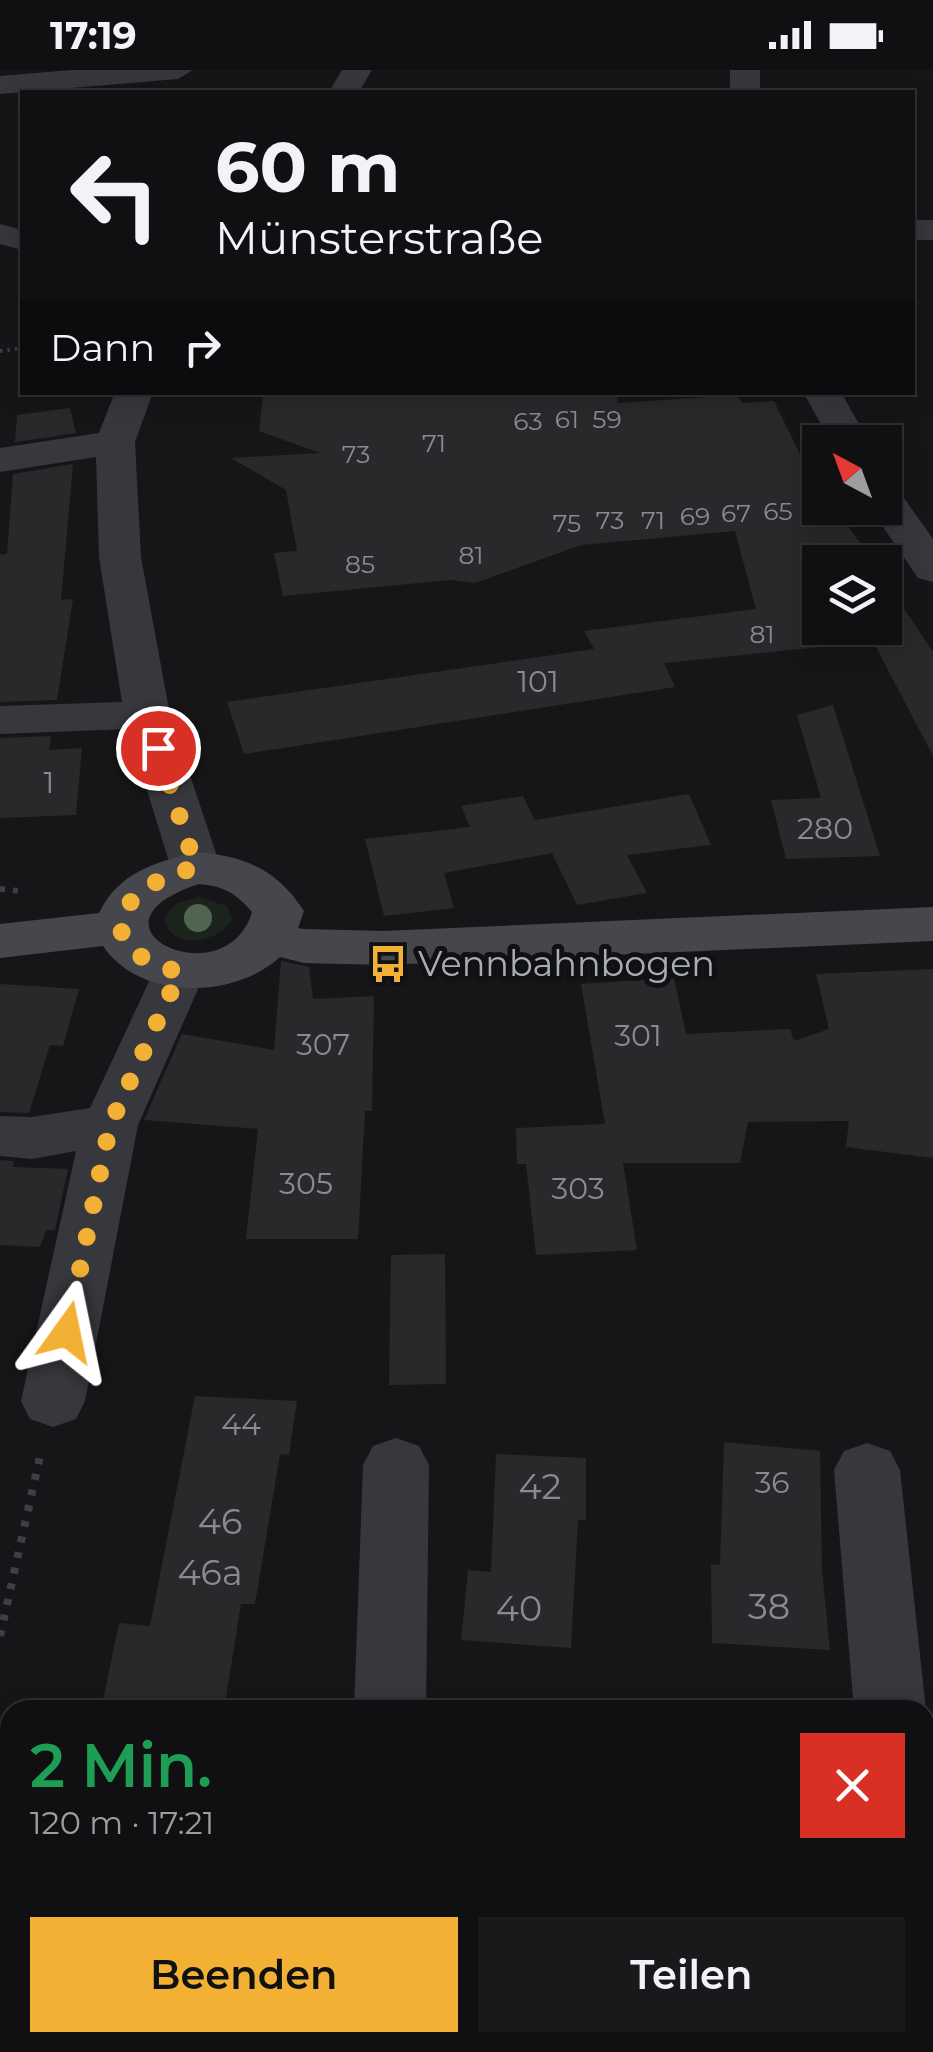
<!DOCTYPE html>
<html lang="de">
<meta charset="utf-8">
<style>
:root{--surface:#101012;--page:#19191b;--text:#f1f3f6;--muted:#9c9d9f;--line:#303032;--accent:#f2b134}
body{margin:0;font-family:Montserrat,sans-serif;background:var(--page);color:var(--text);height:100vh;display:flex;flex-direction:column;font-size:38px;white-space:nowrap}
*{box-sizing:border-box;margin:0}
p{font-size:32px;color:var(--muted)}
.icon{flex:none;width:55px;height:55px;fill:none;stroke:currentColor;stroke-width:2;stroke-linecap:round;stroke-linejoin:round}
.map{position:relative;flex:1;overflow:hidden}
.side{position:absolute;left:0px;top:1630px;width:935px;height:352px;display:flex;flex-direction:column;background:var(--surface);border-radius:30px 30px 0 0;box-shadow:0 5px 25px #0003,0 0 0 2px var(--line)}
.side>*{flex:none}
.guide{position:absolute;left:20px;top:20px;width:895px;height:305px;border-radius:0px;box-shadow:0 5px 25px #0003,0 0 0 2px var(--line);background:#101012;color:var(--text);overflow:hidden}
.needle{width:65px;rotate:319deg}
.tools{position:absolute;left:802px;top:355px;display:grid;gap:20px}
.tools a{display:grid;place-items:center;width:100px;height:100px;border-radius:0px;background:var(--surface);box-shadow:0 5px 25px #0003,0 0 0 2px var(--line);font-size:50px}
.pin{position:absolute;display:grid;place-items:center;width:85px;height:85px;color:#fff;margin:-42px;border:5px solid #fff;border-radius:50%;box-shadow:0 2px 10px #0007}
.me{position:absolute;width:110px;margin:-55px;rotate:12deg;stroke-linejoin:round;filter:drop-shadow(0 0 8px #0008)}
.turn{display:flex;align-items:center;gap:35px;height:210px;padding:0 30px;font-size:45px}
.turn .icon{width:130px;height:130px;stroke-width:2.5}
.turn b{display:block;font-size:70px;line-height:85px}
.then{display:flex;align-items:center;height:95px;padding:0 30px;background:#0003;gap:20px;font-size:38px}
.round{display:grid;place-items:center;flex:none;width:105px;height:105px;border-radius:0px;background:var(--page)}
.overview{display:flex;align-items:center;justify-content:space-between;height:170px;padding:0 30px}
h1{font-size:60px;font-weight:600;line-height:75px;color:#1e9e55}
.primary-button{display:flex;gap:20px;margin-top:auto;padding:20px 30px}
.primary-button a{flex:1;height:115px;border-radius:0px;background:var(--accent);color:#111;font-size:40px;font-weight:600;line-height:115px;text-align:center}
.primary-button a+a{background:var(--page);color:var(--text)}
.status{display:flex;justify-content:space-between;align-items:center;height:70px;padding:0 50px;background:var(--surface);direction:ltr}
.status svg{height:28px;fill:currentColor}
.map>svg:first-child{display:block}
.green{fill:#1c231d}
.building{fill:#29292c}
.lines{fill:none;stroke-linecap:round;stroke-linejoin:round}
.path-far2{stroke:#3d3f44;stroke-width:4;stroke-dasharray:2.5 5;stroke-linecap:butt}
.path-far1{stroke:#3d3f44;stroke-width:6;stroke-dasharray:5 8;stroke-linecap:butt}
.path{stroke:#3d3f44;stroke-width:8;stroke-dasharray:6 10;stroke-linecap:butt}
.street{fill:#37383d;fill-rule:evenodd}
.secondary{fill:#45474d;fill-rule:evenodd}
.tree{fill:#506452}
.route{stroke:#f2b134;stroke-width:18;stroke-dasharray:0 32.4}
.labels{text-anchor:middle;stroke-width:10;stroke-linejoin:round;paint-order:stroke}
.far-number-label{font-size:25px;fill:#888b94}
.number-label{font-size:30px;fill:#888b94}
.poi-label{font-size:35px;fill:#a8adb8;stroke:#111113;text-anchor:start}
.near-number-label{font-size:35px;fill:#888b94}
</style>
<div class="status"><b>17:19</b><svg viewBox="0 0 49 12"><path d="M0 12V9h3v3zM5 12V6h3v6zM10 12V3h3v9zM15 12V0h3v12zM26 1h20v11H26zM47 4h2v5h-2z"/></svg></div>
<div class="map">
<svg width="933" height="1982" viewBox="0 0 933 1982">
<rect width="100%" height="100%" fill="#161618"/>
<!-- green -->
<g class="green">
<path d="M199 827 227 836 232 849C220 874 165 882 165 846L177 833Z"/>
<path d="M10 1839V1972L253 1973 251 1982H0V1841Z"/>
</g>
<!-- building -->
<g class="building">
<path d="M617 322 618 333 737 325 742 333 774 331 802 388 820 386V438H836L873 492H831L820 471V577L664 593 675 617 244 684 227 632 594 579 584 561 756 539 735 461 581 475 475 513 451 510 283 526 274 483 297 481 286 420 231 388 320 383 259 361 263 323Z"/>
<path d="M70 338 76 363 15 372 17 345Z"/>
<path d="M73 394 61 530 73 529 57 630 0 632V484H7L13 404Z"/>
<path d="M885 510 933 582V686L866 558H885Z"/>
<path d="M833 635 880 786 786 789 771 730 821 728 797 645Z"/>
<path d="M51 666 49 680 82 678 76 745 0 748V668Z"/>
<path d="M689 724 711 775 627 785 647 823 577 835 552 783 444 803 454 838 384 846 365 769 470 757 461 736 523 726 535 750Z"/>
<path d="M281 891 309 897 313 929 374 926 372 1041H365L358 1169H246L258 1059 144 1050 182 964 274 980Z"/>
<path d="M933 899V1088L846 1077 849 1051 748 1052 740 1093H623L637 1180 536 1185 526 1094H517L516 1058 605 1054 581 914 674 908 686 964 790 959 794 971 829 959 816 904Z"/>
<path d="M0 914 79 919 63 976 50 975 29 1043 0 1042Z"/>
<path d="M0 1090 14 1091 13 1097 68 1099 55 1160H46L40 1177 0 1175Z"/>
<path d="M445 1184 446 1314 389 1315 391 1185Z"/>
<path d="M195 1326 297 1331 289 1385 280 1384 255 1534H241L224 1640H101L119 1553 150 1556Z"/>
<path d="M724 1372 820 1381 822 1500 830 1580 712 1573 711 1494 720 1495Z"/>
<path d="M496 1384 586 1388V1450H578L571 1578 461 1570 468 1500 491 1502Z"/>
</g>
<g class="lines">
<!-- path-far2 -->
<path class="path-far2" d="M0 281 22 278"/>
<!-- path-far1 -->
<path class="path-far1" d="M0 819 19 821"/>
<!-- path -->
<path class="path" d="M0 1566 41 1382"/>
<!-- street -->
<g class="street">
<path d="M72 0H193L178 9 0 24V6Z"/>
<path d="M342 0H372L359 22H329Z"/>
<rect x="730" y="0" width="30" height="22"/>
<rect x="912" y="150" width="21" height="20"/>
<path d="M0 154 22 160V180L0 174Z"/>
<path d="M115 322H153L135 372 141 487 170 645 221 798 214 809 196 814 178 809 171 798 128 659 0 664V636L122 632 99 487 96 387 0 402V378L99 363Z"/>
<path d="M803 322H841L869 372H831Z"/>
<path d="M885 418 899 421 933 469V512L918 508 870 438H885Z"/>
<path d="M180 883 199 889 206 901 138 1055 85 1331 76 1349 53 1357 30 1349 21 1331 76 1081 32 1089 0 1086V1046L32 1047 90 1038 154 901 161 889Z"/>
<path d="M396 1368 419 1376 429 1395 426 1640H354L363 1395 373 1376Z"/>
<path d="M867 1373 890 1381 900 1400 926 1640 925 1642 854 1640 834 1400 844 1381Z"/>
<path d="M925 1649 933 1650V1718L925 1717Z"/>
<path d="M10 1750V1822L0 1824V1752Z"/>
</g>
<!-- secondary -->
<path class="secondary" d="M196 782C245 786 277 799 304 841L298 858 304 859 383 861 933 837V871L383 895 304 893 280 887C233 930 139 930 103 876L0 888V854L99 843C119 802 154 793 196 782ZM199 814C223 816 236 823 252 842 226 930 70 856 199 814Z"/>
</g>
<!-- trees -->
<circle class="tree" cx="198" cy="848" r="14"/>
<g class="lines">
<!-- route -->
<path class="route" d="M67 1262 110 1055 180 902C83 878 118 814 196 798L158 678"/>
</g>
<!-- icons -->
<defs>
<g id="bus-bare" transform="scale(3)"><path d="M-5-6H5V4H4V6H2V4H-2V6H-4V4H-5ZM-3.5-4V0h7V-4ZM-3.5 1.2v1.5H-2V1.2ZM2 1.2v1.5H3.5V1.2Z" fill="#f2b134" stroke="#111113" stroke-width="2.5" paint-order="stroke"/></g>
</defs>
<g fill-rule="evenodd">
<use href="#bus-bare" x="388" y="894"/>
</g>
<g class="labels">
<!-- far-number labels -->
<g class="far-number-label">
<text x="567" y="358">61</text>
<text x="607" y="358">59</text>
<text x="528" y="360">63</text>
<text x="434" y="382">71</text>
<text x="356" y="393">73</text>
<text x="778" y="450">65</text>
<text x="736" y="452">67</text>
<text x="695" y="455">69</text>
<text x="610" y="459">73</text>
<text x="653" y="459">71</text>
<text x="567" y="462">75</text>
<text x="471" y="494">81</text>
<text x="360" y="503">85</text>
<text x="762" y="573">81</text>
</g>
<!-- number labels -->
<g class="number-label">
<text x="538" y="622">101</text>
<text x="49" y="723">1</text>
<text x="825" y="769">280</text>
<text x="638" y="976">301</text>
<text x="323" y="985">307</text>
<text x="306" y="1124">305</text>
<text x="578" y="1129">303</text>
<text x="241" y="1365">44</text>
<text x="772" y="1423">36</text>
</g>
<!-- poi labels -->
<g class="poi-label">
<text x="418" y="906">Vennbahnbogen</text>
</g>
<!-- near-number labels -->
<g class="near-number-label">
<text x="540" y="1429">42</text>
<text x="220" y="1464">46</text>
<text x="210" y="1515">46a</text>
<text x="769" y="1549">38</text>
<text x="519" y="1551">40</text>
</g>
</g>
</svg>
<div class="tools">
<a><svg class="needle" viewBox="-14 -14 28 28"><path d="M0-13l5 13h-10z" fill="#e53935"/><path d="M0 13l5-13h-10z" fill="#9c9d9f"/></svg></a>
<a><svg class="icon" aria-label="layers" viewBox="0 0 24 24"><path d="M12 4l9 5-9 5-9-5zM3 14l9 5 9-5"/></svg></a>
</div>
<div class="pin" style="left:158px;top:678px;background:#d93025"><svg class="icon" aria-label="arrive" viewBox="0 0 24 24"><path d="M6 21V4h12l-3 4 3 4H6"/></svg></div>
<svg class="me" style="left:67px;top:1262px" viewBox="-20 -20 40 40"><path d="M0-17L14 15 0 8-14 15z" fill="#f2b134" stroke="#fff" stroke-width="4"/></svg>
<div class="guide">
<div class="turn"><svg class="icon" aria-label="left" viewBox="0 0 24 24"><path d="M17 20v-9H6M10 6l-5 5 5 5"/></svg><div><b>60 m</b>Münsterstraße</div></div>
<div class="then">Dann<svg class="icon" aria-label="right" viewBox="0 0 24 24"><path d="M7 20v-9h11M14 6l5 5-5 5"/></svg></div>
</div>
<section class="side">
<div class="overview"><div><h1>2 Min.</h1><p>120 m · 17:21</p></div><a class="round" style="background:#d93025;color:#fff"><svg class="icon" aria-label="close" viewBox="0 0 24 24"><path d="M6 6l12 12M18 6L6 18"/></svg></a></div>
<div class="primary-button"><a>Beenden</a><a>Teilen</a></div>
</section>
</div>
